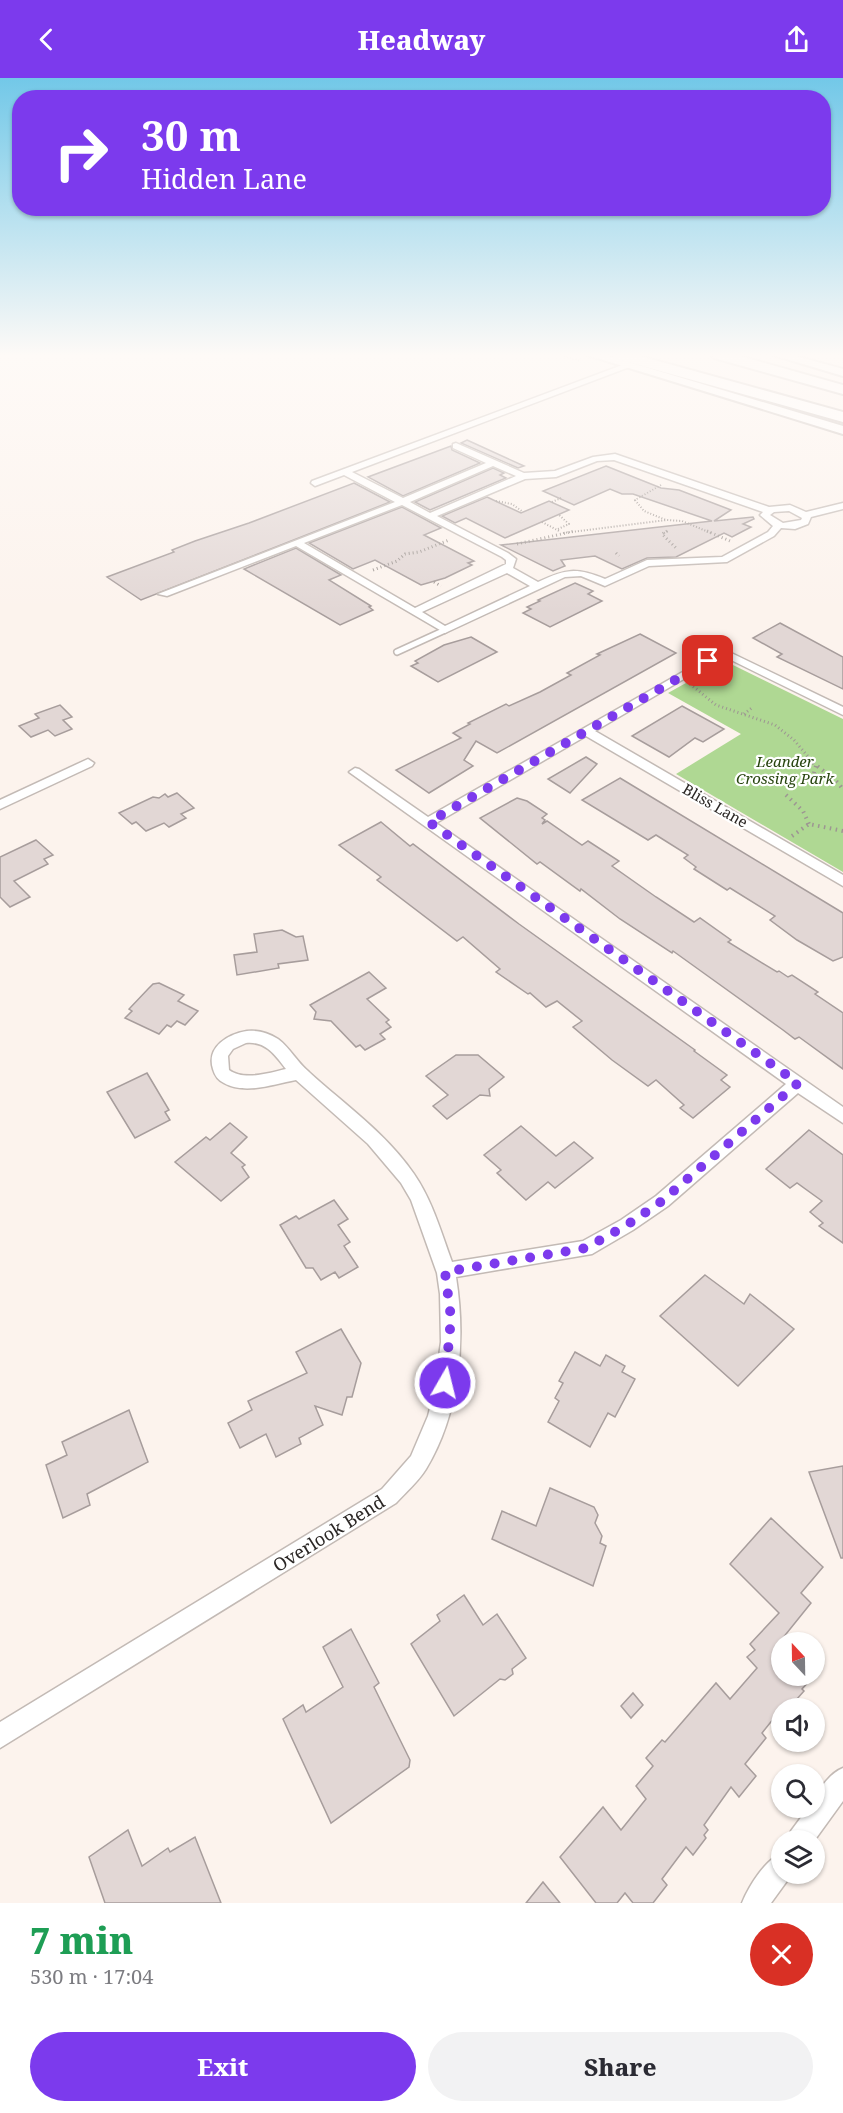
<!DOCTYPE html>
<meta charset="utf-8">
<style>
:root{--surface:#fff;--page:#f2f2f3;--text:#2b2b33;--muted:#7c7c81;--accent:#7c3aed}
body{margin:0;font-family:"Noto Serif",serif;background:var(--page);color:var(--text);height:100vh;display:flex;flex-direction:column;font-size:22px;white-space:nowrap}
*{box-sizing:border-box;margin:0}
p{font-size:20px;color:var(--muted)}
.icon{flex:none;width:33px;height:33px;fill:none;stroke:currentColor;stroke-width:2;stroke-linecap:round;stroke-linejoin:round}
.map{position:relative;height:1825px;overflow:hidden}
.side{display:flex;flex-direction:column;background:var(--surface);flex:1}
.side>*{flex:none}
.guide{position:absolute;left:12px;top:12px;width:819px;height:126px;border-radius:24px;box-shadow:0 2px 4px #0004;background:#7c3aed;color:#fff;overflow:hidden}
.needle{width:39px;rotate:338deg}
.fabs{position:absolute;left:771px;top:1554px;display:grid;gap:12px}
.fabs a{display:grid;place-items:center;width:54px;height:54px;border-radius:50%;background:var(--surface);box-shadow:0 2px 4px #0004;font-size:30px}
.pin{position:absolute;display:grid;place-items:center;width:51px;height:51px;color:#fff;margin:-26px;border-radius:12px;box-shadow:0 3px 9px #0006}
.me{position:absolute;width:66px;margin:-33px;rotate:8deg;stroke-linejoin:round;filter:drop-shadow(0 0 4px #0008)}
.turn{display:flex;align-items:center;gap:21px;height:126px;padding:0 30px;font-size:27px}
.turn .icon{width:78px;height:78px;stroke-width:2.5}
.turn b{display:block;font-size:42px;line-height:51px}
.round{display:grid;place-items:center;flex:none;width:63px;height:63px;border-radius:32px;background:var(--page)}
.headline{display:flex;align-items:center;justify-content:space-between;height:102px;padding:0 30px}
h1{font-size:36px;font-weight:800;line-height:45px;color:#1e9e55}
.action{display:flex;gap:12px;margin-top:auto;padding:12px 30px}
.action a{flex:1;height:69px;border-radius:36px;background:var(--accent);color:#fff;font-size:24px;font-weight:800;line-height:69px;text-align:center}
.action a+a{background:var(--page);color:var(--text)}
header{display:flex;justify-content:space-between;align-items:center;height:78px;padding:0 30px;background:var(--accent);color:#fff;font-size:27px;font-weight:800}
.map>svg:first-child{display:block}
.green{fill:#afd893}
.building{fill:#e2d7d5;stroke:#a79d9c;stroke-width:1.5}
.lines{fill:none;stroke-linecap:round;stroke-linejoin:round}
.lane-casing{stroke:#c3bab5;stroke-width:8}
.street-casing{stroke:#c3bab5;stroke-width:3}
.secondary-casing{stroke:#c3bab5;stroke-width:4}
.highway-casing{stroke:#c3bab5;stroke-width:4}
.path-far2{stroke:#9d9692;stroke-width:2;stroke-dasharray:1 2;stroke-linecap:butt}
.path-far1{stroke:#9d9692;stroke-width:3;stroke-dasharray:1 3;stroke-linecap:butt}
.path{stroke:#9d9692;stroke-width:4;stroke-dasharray:1.5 4.5;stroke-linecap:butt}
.lane{stroke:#fff;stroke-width:5}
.street{fill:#fff;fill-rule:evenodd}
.secondary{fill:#fff;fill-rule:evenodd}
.highway{fill:#fff;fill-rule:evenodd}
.route{stroke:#7c3aed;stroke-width:10;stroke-dasharray:0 18}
.labels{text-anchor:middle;stroke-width:4.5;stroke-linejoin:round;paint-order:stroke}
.park-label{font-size:15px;font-style:italic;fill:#27440e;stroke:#fff}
.street-label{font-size:15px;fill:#2b2725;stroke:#fff}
.near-street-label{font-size:18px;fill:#2b2725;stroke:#fff}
</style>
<header><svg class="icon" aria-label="back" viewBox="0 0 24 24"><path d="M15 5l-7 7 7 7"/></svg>Headway<svg class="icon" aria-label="share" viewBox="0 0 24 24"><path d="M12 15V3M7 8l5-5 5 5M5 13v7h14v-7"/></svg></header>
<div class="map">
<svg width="843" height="1825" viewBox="0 0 843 1825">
<rect width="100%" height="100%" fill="#fcf3ed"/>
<!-- green -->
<path class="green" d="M733 587 843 641V794L676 696 741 656 668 615 711 591Z"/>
<!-- building -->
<g class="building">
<path d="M467 362 524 388 518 390 461 365Z"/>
<path d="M451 368 452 372 480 385 403 418 368 399Z"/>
<path d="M606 388 661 410 679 412 731 432 714 443 753 439 754 441 743 446 751 449 732 459 724 455 676 479 647 480 622 491 595 478 561 482 565 488 553 493 501 467 712 443 633 416H622L610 411 574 427 543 413Z"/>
<path d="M493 390 504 395 500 397 506 400 430 432 415 424Z"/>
<path d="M354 405 390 424 141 522 107 499 174 474 172 472 195 463 249 445Z"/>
<path d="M487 419 521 435 549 423 569 432 505 460 466 440 455 445 442 438Z"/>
<path d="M402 429 441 450 424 457 474 483 468 485 472 487 445 500 421 507 375 482 353 491 309 465Z"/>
<path d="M296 470 341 497 329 502 371 528 369 529 373 532 340 547 244 491Z"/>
<path d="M575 505 593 513 588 516 602 523 550 549 523 535 531 531 527 529 540 523 538 522Z"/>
<path d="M780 545 843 579V611L777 579 782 576 753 560Z"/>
<path d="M640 556 676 575 497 675 476 663 464 682 473 688 429 715 396 692 461 660 453 655 470 646 468 645 506 626 509 628 540 614 571 597 567 595 600 577 597 576Z"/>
<path d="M471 559 497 574 438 604 411 588 418 585 415 583 444 567Z"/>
<path d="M60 627 72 639 63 642 72 651 55 658 48 652 31 659 19 648 39 640 35 636Z"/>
<path d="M682 628 724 651 703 664 695 660 669 679 632 658Z"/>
<path d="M586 679 597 686 570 715 548 701Z"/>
<path d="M620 700 843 835V879L833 883 797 862 770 842 775 838 730 810 727 812 694 791 696 789 684 780 688 777 656 757 648 762 582 722Z"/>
<path d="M177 715 194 730 181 736 186 740 169 749 164 745 146 753 136 744 132 746 119 735 153 719 159 720 165 716 168 719Z"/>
<path d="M517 720 527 723 547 736 542 740 545 742 542 746 547 743 582 767 588 763 619 783 612 788 656 819 694 844 700 840 731 862 728 864 777 894 779 893 788 899 792 897 818 914 815 916 843 935V991L799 959 795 961 783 952 673 873 672 875 620 841 581 811 580 813 540 784 537 786 480 740Z"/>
<path d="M381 744 410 768 413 766 519 846 695 972 694 973 727 997 721 1002 730 1009 693 1040 680 1030 684 1027 656 1002 648 1008 612 982 573 949 582 943 557 923 546 929 530 915 528 916 496 894 500 891 463 859 457 863 377 802 381 799 339 767Z"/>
<path d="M36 762 53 777 44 781 48 786 14 803 30 819 10 829 0 819V779Z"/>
<path d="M282 852 296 859 303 858 308 882 278 886 279 890 237 897 234 877 257 874 254 856Z"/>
<path d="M369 894 386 910 367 921 389 942 386 944 391 949 380 956 385 961 365 972 360 967 356 969 331 943 314 941 316 934 310 927Z"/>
<path d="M159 905 184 917 178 923 198 933 185 947 177 943 171 949 167 947 159 956 125 940 132 933 129 931 148 911 153 906Z"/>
<path d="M456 977H478L504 999 489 1011 490 1018 480 1017 447 1041 433 1028 448 1017 426 998Z"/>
<path d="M147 995 169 1032 165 1034 170 1042 135 1060 107 1014Z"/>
<path d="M230 1045 247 1059 231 1075 245 1087 242 1089 249 1099 221 1123 175 1084 206 1059 210 1062Z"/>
<path d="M521 1048 556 1078 574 1064 593 1080 555 1110 548 1104 526 1122 497 1095 501 1092 484 1077Z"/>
<path d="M809 1052 843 1077V1165L819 1148 823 1145 810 1134 822 1123 797 1105 790 1110 766 1091Z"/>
<path d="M334 1122 348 1141 338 1147 350 1164 344 1168 358 1189 339 1200 335 1194 321 1202 313 1190H306L280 1147 296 1138 299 1141Z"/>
<path d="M705 1197 744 1226 750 1216 794 1251 738 1308 660 1238Z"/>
<path d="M341 1251 361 1285 352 1319H347L342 1337 315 1328 323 1347 299 1360 301 1366 276 1379 266 1356 240 1370 228 1345 252 1332 248 1323 307 1295 296 1274Z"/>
<path d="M575 1274 600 1288 606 1277 625 1288 622 1294 635 1301 615 1339 608 1335 590 1369 548 1344 559 1323 555 1320 563 1305 559 1303Z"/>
<path d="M129 1332 148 1384 87 1416 90 1427 63 1440 46 1387 67 1377 62 1364Z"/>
<path d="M843 1388V1480H841L809 1394Z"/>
<path d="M550 1410 594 1429 598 1437 595 1445 602 1458 600 1465 606 1468 593 1508 492 1461 502 1433 536 1448Z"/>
<path d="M771 1440 823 1489 801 1515 811 1525 782 1561V1598H814L802 1611 804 1613 796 1622H791L782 1630 762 1655 766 1660 745 1686 756 1698 739 1719 731 1709 704 1747 708 1752 704 1757 706 1760 693 1777 686 1769 662 1801 667 1807 653 1825H633L625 1815 617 1825H596L560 1779 603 1729 621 1752 646 1721 636 1708 653 1688 646 1680 662 1662 665 1664 716 1605 730 1621 757 1590 747 1579 755 1572 750 1566 779 1535 730 1486Z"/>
<path d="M464 1517 483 1547 497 1536 526 1580 512 1591 513 1596 505 1602 500 1601 454 1638 411 1566 440 1543 437 1537Z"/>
<path d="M351 1551 379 1605 374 1609 410 1682 409 1689 331 1745 283 1641 303 1627 306 1634 343 1609 323 1569Z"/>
<path d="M633 1615 643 1627 631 1640 621 1628Z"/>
<path d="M128 1752 142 1788 168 1770 170 1774 195 1759 221 1825H105L89 1779Z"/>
<path d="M543 1804 560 1825H526Z"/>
</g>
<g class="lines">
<!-- lane casing -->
<g class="lane-casing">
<path id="lane" d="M397 574 445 552"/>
</g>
<!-- street casing -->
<g class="street-casing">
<g id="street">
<path d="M625 286 632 288 352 394 403 420 486 385 453 370V366L456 365 524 395 555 393 593 379 615 376 769 429 790 427 806 434 843 425V431L811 439 808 446 795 451 781 450 774 458 727 484 649 488 605 508 581 498 565 499 445 555 296 468 167 518 158 516 395 424 344 397 315 408 311 405 312 403ZM614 382 763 434 760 437 773 448 768 454 722 479 647 482 605 501C576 489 566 491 538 504L513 490 516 481 508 475 437 438 525 401 556 399 597 383ZM493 388 516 398 430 435 410 424ZM402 427 502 479 506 482V486L415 530 304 465ZM789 433 802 440 801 442 783 445 770 437 774 434ZM507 495 530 508 445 548 422 534Z"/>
<path d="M723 571 843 629V637L723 578 595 653 843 797V808L586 658 436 745 843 1029V1045L798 1015 668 1128 633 1152 592 1176 456 1199C466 1262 460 1335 426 1391 418 1404 406 1414 396 1425L0 1670V1644L382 1411 411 1378 428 1338 434 1314 441 1264 440 1216 437 1195 411 1122 401 1105 368 1066 296 1002C274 1006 245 1017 224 1005 218 1002 215 998 213 991 206 969 228 956 247 953 257 952 269 955 278 961 290 970 297 984 309 994 345 1027 386 1055 414 1096 432 1122 441 1154 452 1184L583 1163 621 1142 656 1118 786 1006 349 694 355 690 359 691 428 739ZM246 965C266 963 275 977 286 991 269 995 244 1003 229 992L228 978 233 971Z"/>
<path d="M88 681 94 685 92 688 0 731V722Z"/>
<path d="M843 1690V1723L814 1763 788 1762 791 1753 808 1730H814C814 1715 830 1695 843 1690Z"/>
<path d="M782 1775V1796H792L771 1825H742C749 1808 765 1782 782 1775Z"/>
</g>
</g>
<!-- secondary casing -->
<g class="secondary-casing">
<g id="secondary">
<path d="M587 277H605L843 348V356Z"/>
<path d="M773 277H792L843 291V298Z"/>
</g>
</g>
<!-- highway casing -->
<g class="highway-casing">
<g id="highway">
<path d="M612 277H636L843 334V344L614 280Z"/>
<path d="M712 277H736L843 307V316L714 280Z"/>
</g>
</g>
<!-- path-far2 -->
<g class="path-far2">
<path d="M561 277 581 283"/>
<path d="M661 407 635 422 644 433 666 442"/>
<path d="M496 423 512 426 523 434"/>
<path d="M552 424 561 420"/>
<path d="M542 444 559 453"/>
<path d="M558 451 569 446 559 437"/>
<path d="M563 455 667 442 682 443 711 455"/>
<path d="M664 455 668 453"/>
</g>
<!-- path-far1 -->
<g class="path-far1">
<path d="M667 453 662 456 677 471"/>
<path d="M707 453 730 463"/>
<path d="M517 466 575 453"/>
<path d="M616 475 619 478"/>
<path d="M373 492 397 483 405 476 419 474 449 462"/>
<path d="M434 504 441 508"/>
<path d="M690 606 716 627 775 647 794 662 811 682"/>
<path d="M744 636 753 629"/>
</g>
<!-- path -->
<g class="path">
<path d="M809 680C820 693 835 698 843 712"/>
<path d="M816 688 813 698 828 697"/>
<path d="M786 717 803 733 809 746"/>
<path d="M792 758 809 746 843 753"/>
</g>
<!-- lane -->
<use href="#lane" class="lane"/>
<!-- street -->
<use href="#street" class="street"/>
<!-- secondary -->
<use href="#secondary" class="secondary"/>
<!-- highway -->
<use href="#highway" class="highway"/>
</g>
<!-- sky -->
<linearGradient id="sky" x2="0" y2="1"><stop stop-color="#72c8e8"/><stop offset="0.52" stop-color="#fefaf7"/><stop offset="1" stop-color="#fefaf7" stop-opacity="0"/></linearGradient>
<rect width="843" height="533" fill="url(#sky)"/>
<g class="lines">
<!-- route -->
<path class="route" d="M445 1305 451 1240 445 1194 586 1170 627 1147 662 1123 798 1005 429 744 708 583"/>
</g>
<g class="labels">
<!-- park labels -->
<g class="park-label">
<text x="785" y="689">Leander<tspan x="785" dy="17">Crossing Park</tspan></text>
</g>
<!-- street labels -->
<g class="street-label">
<text transform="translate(715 728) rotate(30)" y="5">Bliss Lane</text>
</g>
<!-- near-street labels -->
<g class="near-street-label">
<text transform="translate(329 1456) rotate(-32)" y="6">Overlook Bend</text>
</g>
</g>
</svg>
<div class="fabs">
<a><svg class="needle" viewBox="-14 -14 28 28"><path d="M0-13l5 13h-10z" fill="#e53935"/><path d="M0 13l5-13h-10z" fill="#7c7c81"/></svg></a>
<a><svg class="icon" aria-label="sound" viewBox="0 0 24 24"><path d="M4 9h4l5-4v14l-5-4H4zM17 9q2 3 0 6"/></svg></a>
<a><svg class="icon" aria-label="search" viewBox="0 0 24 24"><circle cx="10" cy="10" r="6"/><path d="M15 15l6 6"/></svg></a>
<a><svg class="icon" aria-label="layers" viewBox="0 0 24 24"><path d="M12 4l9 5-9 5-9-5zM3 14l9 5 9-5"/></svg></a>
</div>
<div class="pin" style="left:708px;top:583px;background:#d93025"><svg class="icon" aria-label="arrive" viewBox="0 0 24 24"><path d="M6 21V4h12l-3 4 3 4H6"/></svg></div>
<svg class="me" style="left:445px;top:1305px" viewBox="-20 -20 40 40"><circle r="17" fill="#7c3aed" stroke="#fff" stroke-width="3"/><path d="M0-11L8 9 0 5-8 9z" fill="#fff"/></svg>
<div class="guide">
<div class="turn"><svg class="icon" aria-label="right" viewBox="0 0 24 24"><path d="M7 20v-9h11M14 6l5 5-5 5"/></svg><div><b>30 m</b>Hidden Lane</div></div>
</div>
</div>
<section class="side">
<div class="headline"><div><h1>7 min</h1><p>530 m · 17:04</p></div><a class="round" style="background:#d93025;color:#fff"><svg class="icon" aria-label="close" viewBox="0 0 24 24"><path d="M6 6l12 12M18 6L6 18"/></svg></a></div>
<div class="action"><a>Exit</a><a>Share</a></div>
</section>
